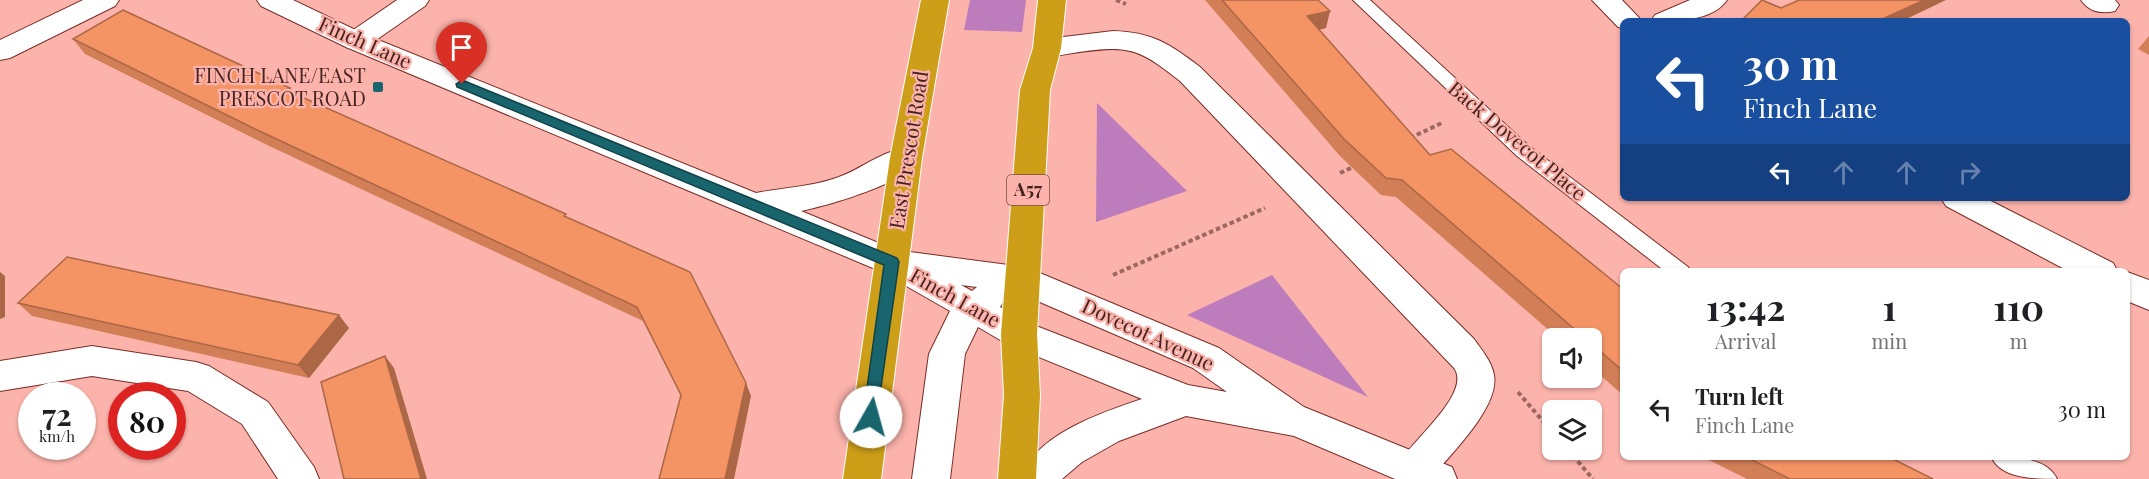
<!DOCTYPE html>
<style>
:root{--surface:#fff;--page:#f6f6f6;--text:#202124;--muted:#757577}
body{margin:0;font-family:"Playfair Display",serif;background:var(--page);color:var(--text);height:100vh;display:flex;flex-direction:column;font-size:22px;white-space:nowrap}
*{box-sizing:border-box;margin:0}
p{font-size:20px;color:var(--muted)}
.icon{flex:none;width:33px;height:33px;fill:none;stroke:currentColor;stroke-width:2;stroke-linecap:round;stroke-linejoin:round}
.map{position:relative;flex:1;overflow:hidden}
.drawer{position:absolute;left:1620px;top:268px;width:510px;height:192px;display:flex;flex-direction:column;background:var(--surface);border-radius:9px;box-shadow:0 2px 4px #0004}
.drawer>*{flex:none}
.top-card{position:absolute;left:1620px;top:18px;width:510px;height:183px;border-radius:9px;box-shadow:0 2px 4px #0004;background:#1a4fa0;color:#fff;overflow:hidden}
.buttons{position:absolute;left:1542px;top:328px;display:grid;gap:12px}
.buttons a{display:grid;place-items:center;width:60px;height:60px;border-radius:9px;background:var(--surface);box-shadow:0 2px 4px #0004;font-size:30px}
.speed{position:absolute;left:18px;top:382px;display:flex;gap:12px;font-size:30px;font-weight:700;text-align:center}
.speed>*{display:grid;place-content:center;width:78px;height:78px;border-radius:50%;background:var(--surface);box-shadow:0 2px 4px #0004;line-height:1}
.speed small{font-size:15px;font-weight:400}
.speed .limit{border:9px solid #d22;background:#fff;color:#111}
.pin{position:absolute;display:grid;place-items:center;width:51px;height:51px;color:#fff;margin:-62px -26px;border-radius:50% 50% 50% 0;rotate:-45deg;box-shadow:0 0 6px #0007}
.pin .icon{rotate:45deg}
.me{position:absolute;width:66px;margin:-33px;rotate:7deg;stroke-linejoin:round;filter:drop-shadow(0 0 4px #0008)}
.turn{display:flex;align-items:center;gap:21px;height:126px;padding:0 24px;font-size:27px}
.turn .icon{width:78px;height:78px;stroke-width:2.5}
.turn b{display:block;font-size:42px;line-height:51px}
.lanes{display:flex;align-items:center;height:57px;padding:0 24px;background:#0003;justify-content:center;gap:30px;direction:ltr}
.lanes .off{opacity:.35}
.eta{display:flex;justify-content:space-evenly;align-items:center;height:102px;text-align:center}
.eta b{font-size:36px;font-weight:700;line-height:42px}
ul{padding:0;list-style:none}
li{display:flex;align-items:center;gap:18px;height:78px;padding:0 24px}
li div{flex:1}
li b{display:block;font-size:22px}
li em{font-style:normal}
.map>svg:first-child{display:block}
.green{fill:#bd7dbd}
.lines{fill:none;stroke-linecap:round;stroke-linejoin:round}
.lane-casing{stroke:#792d28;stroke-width:2}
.street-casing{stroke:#792d28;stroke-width:2}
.secondary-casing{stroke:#792d28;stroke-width:2}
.highway-casing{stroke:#fff;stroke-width:2}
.path{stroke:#9d6862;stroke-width:4;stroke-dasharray:4.5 3;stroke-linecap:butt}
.lane{fill:#fff;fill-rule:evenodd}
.street{fill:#fff;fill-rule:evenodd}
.secondary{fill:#fff;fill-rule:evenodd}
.highway{fill:#cd9e18;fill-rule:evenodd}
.wall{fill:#d27e56}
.shaded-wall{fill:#ab6746}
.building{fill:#f49364;stroke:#ab6746;stroke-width:1.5}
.route{fill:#18656e;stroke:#104248;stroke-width:1.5}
.poi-dot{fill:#18656e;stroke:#fcb3ab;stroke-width:2}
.labels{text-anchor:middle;stroke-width:4.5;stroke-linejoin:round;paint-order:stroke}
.shield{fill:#fcb3ab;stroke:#7d4e4a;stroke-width:1.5}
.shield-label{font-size:18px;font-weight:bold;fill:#462320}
.street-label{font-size:20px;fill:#462320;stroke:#fcb3ab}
.poi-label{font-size:20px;fill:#462320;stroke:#fcb3ab;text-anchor:end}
</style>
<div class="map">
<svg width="2149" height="479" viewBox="0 0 2149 479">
<rect width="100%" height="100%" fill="#fcb3ab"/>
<!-- green -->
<g class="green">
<path d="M970 0H1026L1022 32 964 30Z"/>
<path d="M1097 103 1187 191 1096 222Z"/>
<path d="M1272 275 1368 397 1187 315Z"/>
</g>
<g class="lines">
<!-- lane casing -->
<g class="lane-casing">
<g id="lane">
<path d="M1353 0H1370L1529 146 1688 267 1691 272H1666L1517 156Z"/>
<path d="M1992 458C2012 456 2047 457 2057 479 2036 479 2002 479 1992 458Z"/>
</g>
</g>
<!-- street casing -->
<g class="street-casing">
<g id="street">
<path d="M83 0H119L115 6 10 58 0 60V40Z"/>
<path d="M397 0H429L425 6 366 47 356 50 346 47 342 41 346 35Z"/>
<path d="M1592 0H1622L1642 21H1623V28L1618 27Z"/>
<path d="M1690 0H1727C1712 22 1674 21 1651 21L1655 15Z"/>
<path d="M2081 0H2115L2119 5 2115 11C2102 14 2089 12 2081 0Z"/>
<path d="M1113 31C1152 32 1170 44 1200 67L1474 339C1481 349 1492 362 1494 375 1500 407 1449 456 1430 479H1401L1396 468C1407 444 1473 394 1454 368L1180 81C1137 47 1128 45 1073 53 1061 55 1050 58 1037 54L1033 48 1037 42 1047 39Z"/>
<path d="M1941 198H1985L2113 263 2118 272H2070L1946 206Z"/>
<path d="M2127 272 2149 280V310L2127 301Z"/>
<path d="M92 346 196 362 209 366 268 402 314 467 319 479H278L242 424 188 391 92 376 0 391V361Z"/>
</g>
</g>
<!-- secondary casing -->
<g class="secondary-casing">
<path id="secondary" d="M257 0H293L366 35 756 193C786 187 815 187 844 175 866 166 893 143 917 150L922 158C907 183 830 205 801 211L905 254 910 252 1023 267 1035 271 1219 348 1304 407 1452 467 1457 479H1395L1294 436 1186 416 1119 441 1082 462 1062 479H1018C1039 433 1098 414 1142 399L1007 344 978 327 965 354 950 479H912L929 354 950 311 880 271 346 47 261 6ZM961 285 977 287 972 291ZM1006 291 1019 293 1193 368 1227 392 1188 385 1031 324 1000 307 1008 295Z"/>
</g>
<!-- highway casing -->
<g class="highway-casing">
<g id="highway">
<path d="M921 0H949L922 158 881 479H843L890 158Z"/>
<path d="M1038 0H1066L1061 48 1050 90 1037 334 1040 395 1036 479H998L1004 395 1001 334 1020 90 1033 48Z"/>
</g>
</g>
<!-- path -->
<g class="path">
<path d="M1116 0 1126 4"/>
<path d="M1410 138 1444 122"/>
<path d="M1340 173 1353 167"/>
<path d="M1113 275 1265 208"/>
<path d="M1518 392 1552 432"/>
<path d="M1568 450 1593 479"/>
</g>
<!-- lane -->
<use href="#lane" class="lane"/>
<!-- street -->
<use href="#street" class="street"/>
<!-- secondary -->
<use href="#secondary" class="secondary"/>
<!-- highway -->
<use href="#highway" class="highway"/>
</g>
<!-- wall -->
<g class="wall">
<path d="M1205 0H1318L1326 28 1319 30 1430 155 1623 289V395L1592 368V339H1559L1396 197 1381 195 1340 156Z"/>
<path d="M2149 36V55L2138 49Z"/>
<path d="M73 39 290 88 294 94 568 218 751 396H681L643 321 265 144 85 54Z"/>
<path d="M18 303 349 328 309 378 32 316Z"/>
<path d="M1705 458H1891L1933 479H1747Z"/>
</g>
<!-- shaded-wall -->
<g class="shaded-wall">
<path d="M1924 0H1946L1902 21H1878Z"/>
<path d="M1330 11 1326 28 1304 33 1307 16Z"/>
<path d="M290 88 299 102 286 90Z"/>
<path d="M0 272 5 276V317L0 319Z"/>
<path d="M339 315 349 328 309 378 298 365Z"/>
<path d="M385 356 394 368 427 479H421Z"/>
<path d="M746 383 751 396 734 479H725Z"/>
</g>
<!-- building -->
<g class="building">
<path d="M1222 0H1318L1330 11 1307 16 1430 155 1451 149 1623 289V371L1592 344V339H1586L1402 180 1386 178 1344 139Z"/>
<path d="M1762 0 1781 8 1799 0H1924L1878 21H1741Z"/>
<path d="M123 10 290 88 286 90 566 214 564 216 690 272 746 383 725 479H659L681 395 637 307 255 129 73 39Z"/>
<path d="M67 257 339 315 298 365 18 303Z"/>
<path d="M385 356 421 479H344L321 382Z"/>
<path d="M1748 458H1891L1933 479H1790Z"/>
</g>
<!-- route -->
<path class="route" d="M462 80 897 258 899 262 876 422 871 424 865 422 863 417 884 265 457 87 456 84Z"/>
<!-- markers -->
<rect class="poi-dot" x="372" y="81" width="12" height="12" rx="3"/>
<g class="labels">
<!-- shield labels -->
<rect class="shield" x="1007" y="175" width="42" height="30" rx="4.5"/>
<g class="shield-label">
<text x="1028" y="196">A57</text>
</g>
<!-- street labels -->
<g class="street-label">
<text transform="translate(365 43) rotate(24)" y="7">Finch Lane</text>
<text transform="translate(1517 141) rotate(40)" y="7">Back Dovecot Place</text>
<text transform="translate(909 150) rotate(-81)" y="7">East Prescot Road</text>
<text transform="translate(955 298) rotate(29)" y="7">Finch Lane</text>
<text transform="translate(1148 335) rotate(25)" y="7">Dovecot Avenue</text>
</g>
<!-- poi labels -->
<g class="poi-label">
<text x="366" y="83">FINCH LANE/EAST<tspan x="366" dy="23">PRESCOT ROAD</tspan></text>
</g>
</g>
</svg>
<div class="buttons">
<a><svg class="icon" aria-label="sound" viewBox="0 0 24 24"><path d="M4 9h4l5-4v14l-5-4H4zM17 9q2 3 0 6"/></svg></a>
<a><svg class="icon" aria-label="layers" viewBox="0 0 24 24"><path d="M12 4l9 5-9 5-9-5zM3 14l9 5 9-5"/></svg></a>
</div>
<div class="speed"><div>72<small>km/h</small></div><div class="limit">80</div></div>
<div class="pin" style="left:462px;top:84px;background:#d93025"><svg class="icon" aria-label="arrive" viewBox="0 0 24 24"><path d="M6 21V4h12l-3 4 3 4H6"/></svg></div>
<svg class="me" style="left:871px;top:417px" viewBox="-20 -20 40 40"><circle r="19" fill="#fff"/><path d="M0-13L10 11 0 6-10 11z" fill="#18656e"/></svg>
<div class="top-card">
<div class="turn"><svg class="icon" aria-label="left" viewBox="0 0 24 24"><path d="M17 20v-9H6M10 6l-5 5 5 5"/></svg><div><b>30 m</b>Finch Lane</div></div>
<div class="lanes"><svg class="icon" aria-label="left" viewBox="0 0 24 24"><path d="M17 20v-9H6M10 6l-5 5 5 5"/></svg><svg class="icon off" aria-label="ahead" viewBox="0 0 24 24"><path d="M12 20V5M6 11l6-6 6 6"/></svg><svg class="icon off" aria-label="ahead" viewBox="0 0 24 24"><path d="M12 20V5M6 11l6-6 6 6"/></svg><svg class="icon off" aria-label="right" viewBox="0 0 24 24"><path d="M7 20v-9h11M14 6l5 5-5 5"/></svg></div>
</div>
<section class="drawer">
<div class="eta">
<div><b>13:42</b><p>Arrival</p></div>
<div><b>1</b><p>min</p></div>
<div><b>110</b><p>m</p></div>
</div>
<ul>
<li><svg class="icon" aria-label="left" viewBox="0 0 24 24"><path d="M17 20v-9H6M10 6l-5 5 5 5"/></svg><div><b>Turn left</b><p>Finch Lane</p></div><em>30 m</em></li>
</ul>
</section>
</div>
